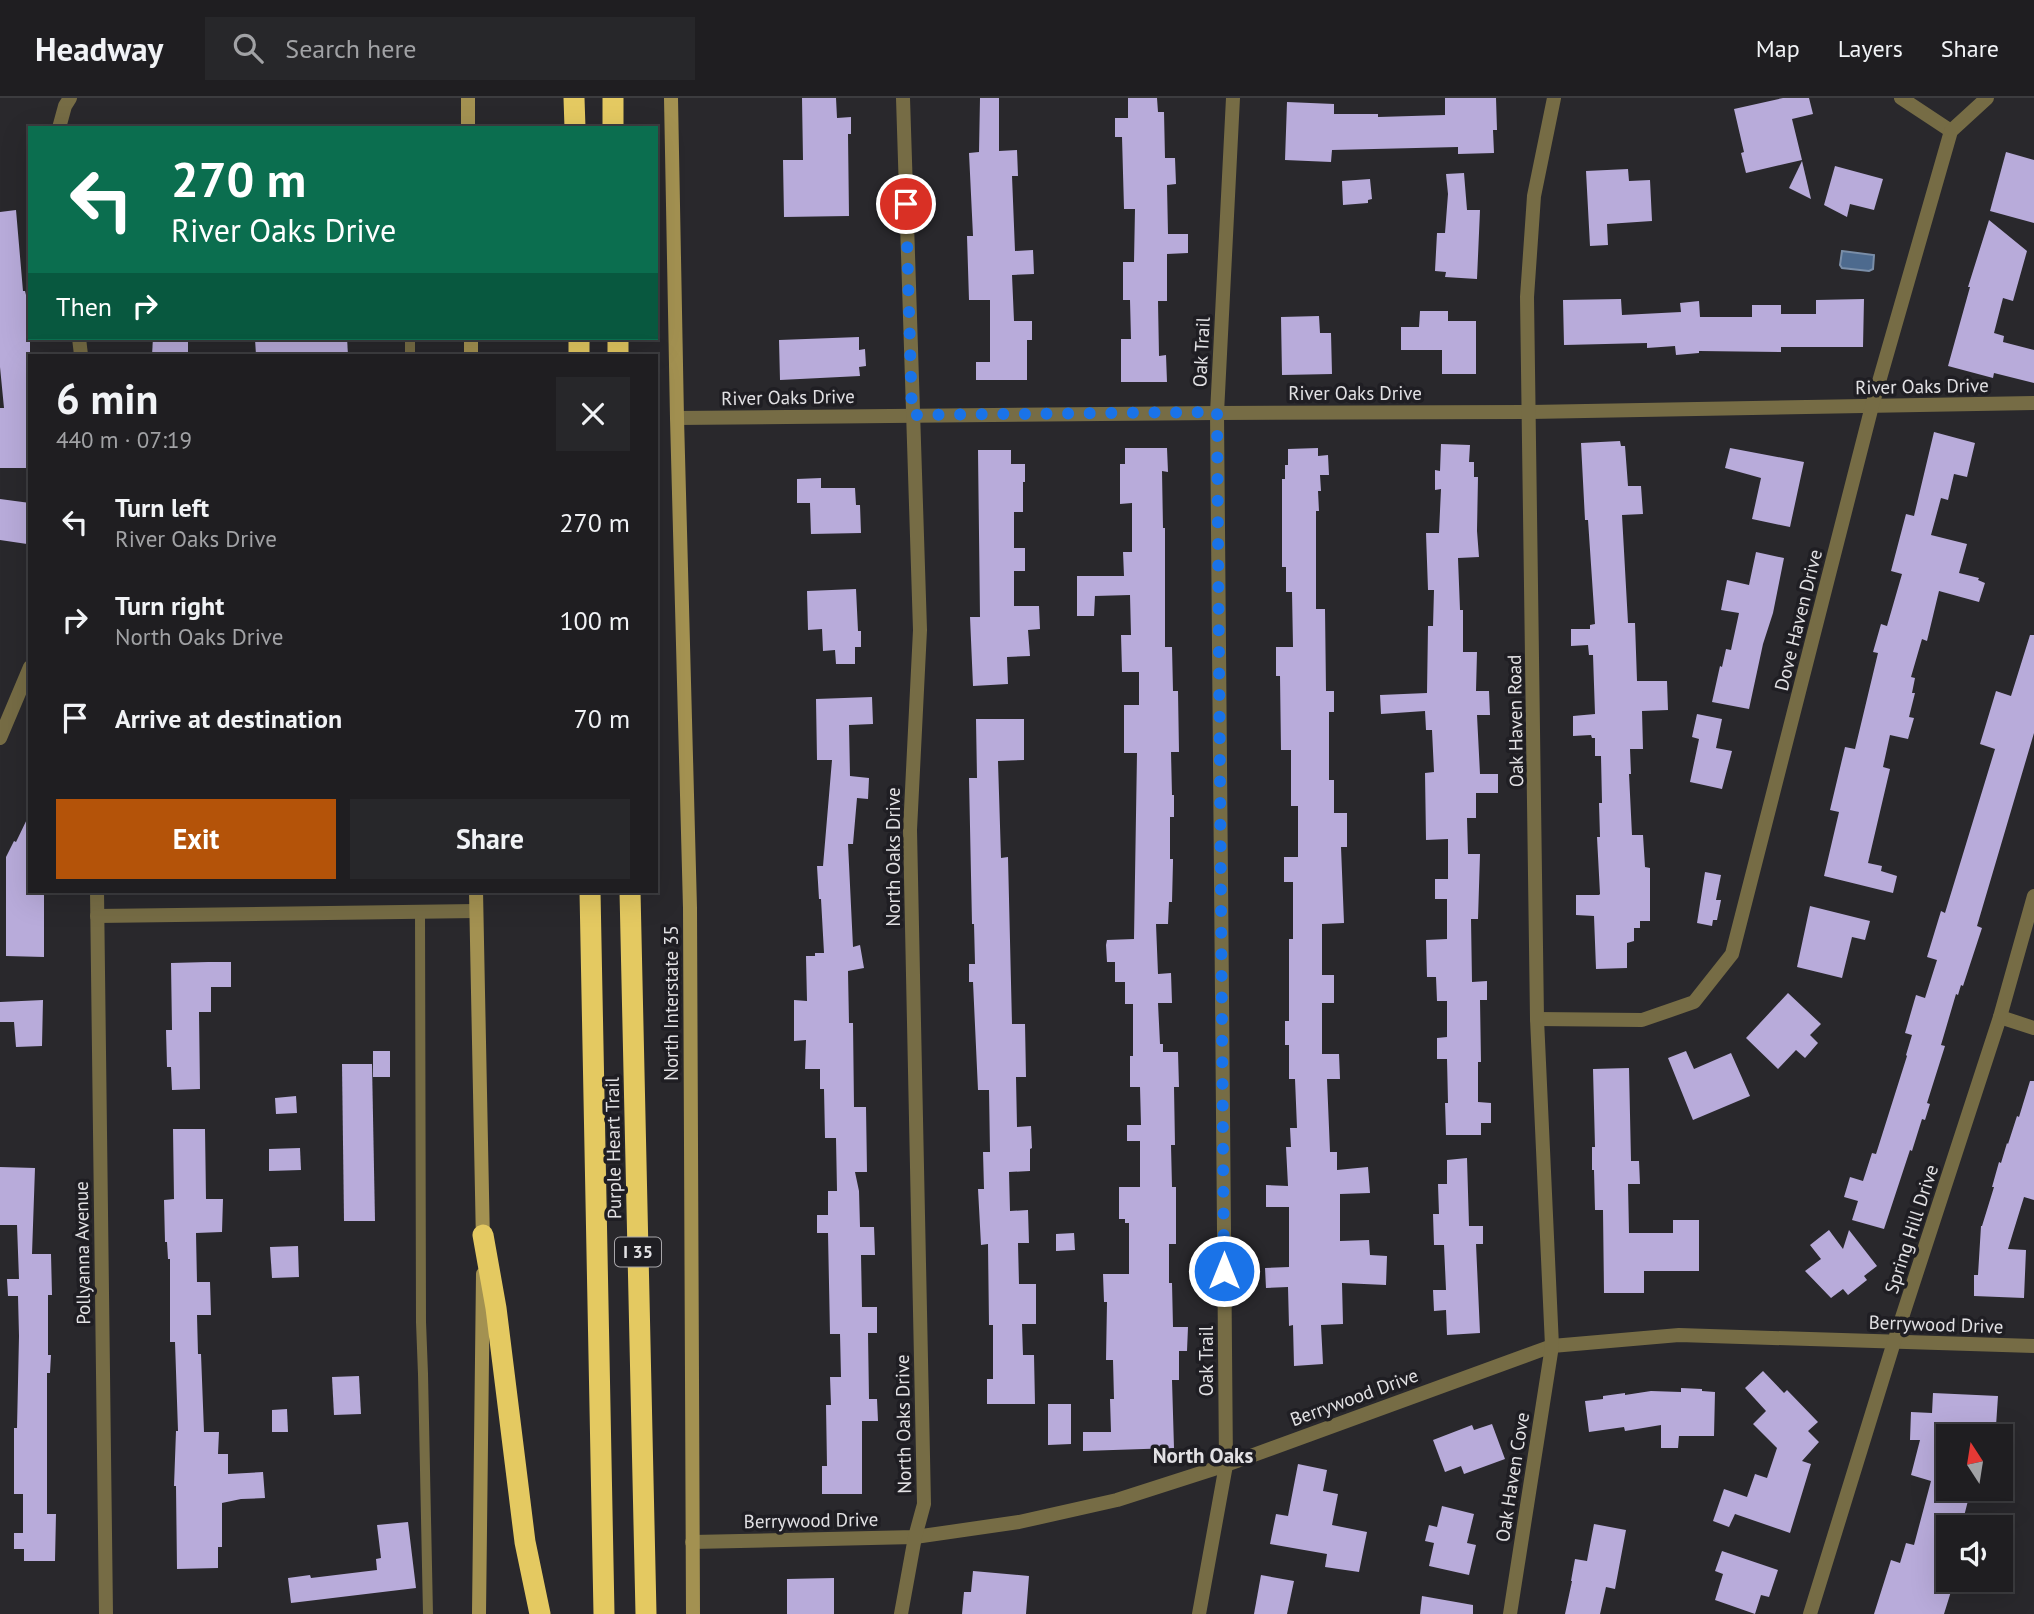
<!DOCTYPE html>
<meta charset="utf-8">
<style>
:root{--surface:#1f1e21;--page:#27272a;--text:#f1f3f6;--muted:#a1a2a5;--line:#3c3c3f;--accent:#b45309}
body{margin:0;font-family:"PT Sans",sans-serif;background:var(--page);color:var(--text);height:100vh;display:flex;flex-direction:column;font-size:26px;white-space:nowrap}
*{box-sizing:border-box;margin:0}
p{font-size:23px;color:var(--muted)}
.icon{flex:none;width:38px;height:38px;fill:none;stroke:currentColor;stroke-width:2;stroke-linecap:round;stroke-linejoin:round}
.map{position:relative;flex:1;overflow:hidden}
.drawer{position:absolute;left:28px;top:256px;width:630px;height:539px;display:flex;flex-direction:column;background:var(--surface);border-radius:0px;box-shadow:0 7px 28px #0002,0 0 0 2px var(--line)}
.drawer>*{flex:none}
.guide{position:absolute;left:28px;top:28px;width:630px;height:214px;border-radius:0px;box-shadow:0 7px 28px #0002,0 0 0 2px var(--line);background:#0b6e4f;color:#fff;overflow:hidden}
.needle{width:46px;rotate:348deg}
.fabs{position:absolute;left:1936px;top:1326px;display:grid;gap:14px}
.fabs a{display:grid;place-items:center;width:77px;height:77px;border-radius:0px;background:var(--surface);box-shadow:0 7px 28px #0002,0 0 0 2px var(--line);font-size:35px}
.pin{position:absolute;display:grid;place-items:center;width:60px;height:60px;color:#fff;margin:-30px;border:4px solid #fff;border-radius:50%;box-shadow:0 2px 7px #0007}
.me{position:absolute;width:77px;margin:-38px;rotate:0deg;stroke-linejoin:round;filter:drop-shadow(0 0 5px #0008)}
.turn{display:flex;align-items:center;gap:24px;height:147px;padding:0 28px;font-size:32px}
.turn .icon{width:91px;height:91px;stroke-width:2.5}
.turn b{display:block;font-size:49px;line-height:60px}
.then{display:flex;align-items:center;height:66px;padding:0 28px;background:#0003;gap:14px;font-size:26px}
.round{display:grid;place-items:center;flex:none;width:74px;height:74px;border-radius:0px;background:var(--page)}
.overview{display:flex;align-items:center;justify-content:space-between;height:119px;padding:0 28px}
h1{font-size:42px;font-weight:600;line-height:52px}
.button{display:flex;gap:14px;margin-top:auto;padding:14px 28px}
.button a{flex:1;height:80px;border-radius:0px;background:var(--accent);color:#fff;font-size:28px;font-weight:600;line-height:80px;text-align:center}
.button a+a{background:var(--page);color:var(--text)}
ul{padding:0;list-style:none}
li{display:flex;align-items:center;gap:21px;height:98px;padding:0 28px}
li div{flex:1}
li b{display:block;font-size:26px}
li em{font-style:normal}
header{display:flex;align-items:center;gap:42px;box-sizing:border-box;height:98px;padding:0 35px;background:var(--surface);border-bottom:2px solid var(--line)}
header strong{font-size:33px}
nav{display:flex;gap:38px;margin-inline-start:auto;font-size:24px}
.search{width:490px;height:63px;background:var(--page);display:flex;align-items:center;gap:18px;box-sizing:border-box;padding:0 24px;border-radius:0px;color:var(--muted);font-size:26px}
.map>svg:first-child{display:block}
.water{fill:#4d6a8e;stroke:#7a8ea8;stroke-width:2}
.building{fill:#b8abda}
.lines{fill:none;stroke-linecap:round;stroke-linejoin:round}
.lane{stroke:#766c45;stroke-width:10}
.street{stroke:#766c45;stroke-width:14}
.secondary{stroke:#a39151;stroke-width:14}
.highway{stroke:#e4c961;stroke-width:21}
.route{stroke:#1a73e8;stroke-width:12;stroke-dasharray:0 21.6}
.labels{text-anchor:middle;stroke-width:7;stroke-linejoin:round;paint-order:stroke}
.shield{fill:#1f1e23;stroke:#a8a6aa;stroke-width:2}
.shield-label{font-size:18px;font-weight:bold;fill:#e2e1e4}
.street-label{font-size:19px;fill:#e2e1e4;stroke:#1f1e23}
.neighbourhood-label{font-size:21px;font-weight:bold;fill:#e2e1e4;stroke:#1f1e23}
</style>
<header>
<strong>Headway</strong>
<div class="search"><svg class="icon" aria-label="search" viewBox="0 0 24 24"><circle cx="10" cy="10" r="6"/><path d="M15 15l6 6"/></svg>Search here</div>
<nav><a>Map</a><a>Layers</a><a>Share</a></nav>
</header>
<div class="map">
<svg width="2034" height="1516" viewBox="0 0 2034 1516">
<rect width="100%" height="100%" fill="#29282c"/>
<!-- water -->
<path class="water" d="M1842 153 1874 157 1873 171 1869 173 1842 170 1840 167Z"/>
<!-- building -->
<g class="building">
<path d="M802 0H836L837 20 851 19V36H848L849 118 784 119 783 62H803Z"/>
<path d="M980 0H999V53L1017 52 1018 78H1012L1015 153 1033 152 1034 176 1012 177 1014 223H1032V242H1027V282H976V264H990V202H969L967 138H973L969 55 979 54Z"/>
<path d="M1128 0H1157L1158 14H1164L1165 60H1175L1176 86 1167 87 1168 136H1188V155L1167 156V203H1158L1159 258 1166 257 1167 284H1121V241H1131L1130 202H1123V164H1134L1135 111H1124L1122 39H1115V20H1128Z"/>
<path d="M1445 0H1496L1497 32H1493L1494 55 1458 56V49L1332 52 1331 64 1285 62 1287 4 1334 6V16H1378V19L1445 17Z"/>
<path d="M1783 0H1809L1813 16 1792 21 1802 62 1746 75 1741 55 1744 54 1734 11Z"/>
<path d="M2006 54 2034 62V125L1990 113Z"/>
<path d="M1802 63 1811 101 1789 90Z"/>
<path d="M1835 68 1883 81 1874 112 1850 106 1847 119 1824 107Z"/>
<path d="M1628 71 1629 83 1650 82 1652 123 1607 126 1608 147 1590 148 1586 73Z"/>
<path d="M1464 75 1467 112H1480L1477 181 1445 179 1446 174 1435 173 1437 135H1445L1448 96 1446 76Z"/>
<path d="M1370 81 1372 101 1368 102V105L1343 107 1342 83Z"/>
<path d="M16 112 23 193H25L26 197H30V370H0V310H4L0 269V114Z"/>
<path d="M1989 122 2027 153 2013 203 2003 200 1994 235 2004 238 2003 244 2034 252V285L1994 275 1993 280 1948 268 1970 189H1968Z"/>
<path d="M1621 201 1622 217 1681 214 1680 205 1699 203 1700 219H1752V207H1781V216H1816V202L1864 201 1863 249H1781V254L1699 253V255L1676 257 1675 248 1647 250V245L1564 247 1563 202Z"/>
<path d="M1420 213H1448V223H1476V276H1442V252H1401V229H1419Z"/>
<path d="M1319 218 1320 235H1331L1332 276 1282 277 1281 219Z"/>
<path d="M859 239V252L865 251 866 268 859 269 860 278 780 282 779 242Z"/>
<path d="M153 240H188V257H152Z"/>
<path d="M263 240H347L348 257H256L255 241Z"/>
<path d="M1934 334 1975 345 1967 379 1954 376 1948 402 1941 400 1931 437 1967 446 1959 475 1979 480 1978 482 1985 485 1979 504 1939 493 1927 543 1922 541 1911 579 1915 580 1912 595H1915L1909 619 1914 620 1908 641 1890 637 1883 669 1890 671 1868 765 1882 768 1881 773 1897 778 1893 795 1824 778 1839 714 1830 712 1845 649 1855 651 1878 555 1873 554 1881 526 1887 528 1902 476 1891 473 1906 416 1914 418Z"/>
<path d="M1620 343 1621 348H1625L1628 388H1641L1643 416 1622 417 1628 525H1635L1637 583H1667L1668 612 1642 613 1643 651H1630L1631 676H1629L1632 737H1643L1645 769 1650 770V823H1640V830H1634V843L1627 845V870L1596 871 1594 818 1576 817V797H1599L1600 796 1597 739H1600L1599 705H1602L1601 658H1595V640H1592L1591 637 1573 638V618L1595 616 1593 557H1589L1588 547 1571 548V531H1590V527L1595 526 1588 422H1585L1581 345Z"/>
<path d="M1441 346 1470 347 1469 364H1474V379H1478L1477 433 1479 459 1458 460 1460 512H1463V554H1477L1476 593H1489L1490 617H1477L1480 676H1498V695H1476V720H1467L1468 756H1480L1478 821H1471L1472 884 1487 883V902H1480L1481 964H1478V1004L1491 1005V1025H1481V1037H1446L1445 1005H1448L1447 961H1437V940L1447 939V903H1437L1436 879H1427L1426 842 1447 841V801H1435V781H1448V741L1426 742 1425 675 1434 674 1432 632H1426L1425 613 1381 616 1380 597 1427 595 1428 528H1433L1434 492H1428L1426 435H1439L1441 391 1435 392V372L1440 373Z"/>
<path d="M1125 350H1167L1168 374 1162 373 1163 430H1165V549H1172L1173 593H1178L1179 654H1171L1172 697H1174V719H1170V761H1173V764L1172 804H1169L1168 826H1156L1158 876 1171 875 1172 905H1158L1160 946H1163V954H1178L1179 989H1174L1175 1047H1171L1172 1089H1176V1146H1169V1185H1172L1173 1229H1188L1187 1253H1179V1282H1172L1174 1350 1083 1353V1334H1111L1110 1301H1114L1113 1262H1106L1107 1204H1104L1103 1176H1129V1125H1125V1121H1119V1089H1140V1043H1127V1027H1141L1140 989H1130V958H1133V906H1125V884H1115V864H1107L1106 847 1107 842 1134 841 1137 655H1124V607H1139V574H1122L1121 537H1131L1130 497 1095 498 1094 518H1077V478H1124L1123 454H1132V405L1120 406V366H1125Z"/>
<path d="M1318 350V358L1328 357 1329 377H1320L1321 393H1318L1319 413H1316V511H1325L1326 593H1334V614H1329V682H1334V715H1347V749H1341L1344 825 1322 826V877H1334V905H1322V956H1339L1340 981H1327L1330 1054H1337V1072L1368 1069 1370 1095 1340 1096V1143L1369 1142 1370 1157 1387 1158 1386 1187 1342 1185 1343 1226 1321 1227 1323 1266 1294 1268 1293 1227 1289 1228 1288 1189 1266 1190 1265 1170 1289 1169V1109H1266V1087L1288 1088 1286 1049H1291L1290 1030H1297L1295 981H1289V947H1285V923H1289V841H1293V784H1284V759H1298V708H1291V652H1281L1280 578H1276V549H1293L1292 494H1286V469H1282V381H1285V367H1288V351Z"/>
<path d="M1730 350 1804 364 1790 429 1752 421 1761 380 1725 370Z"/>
<path d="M978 352H1011V366H1025V384H1023V414H1014V450H1025V473H1014V508H1039L1040 531 1028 532 1030 558 1007 559 1008 586 973 588 970 519H980Z"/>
<path d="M821 380V390H855L856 407H860L861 435 811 436 810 405H797V381Z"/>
<path d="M0 401 30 405 27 446 0 442Z"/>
<path d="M1756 454 1784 460 1773 515 1763 546 1749 611 1712 604 1720 568 1722 569 1726 551 1731 552 1739 515 1721 512 1727 482 1749 487Z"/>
<path d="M856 491 858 533H861V549H855V566H836L835 552 823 553 822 531 808 532 807 493Z"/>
<path d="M2030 537H2034V635L1977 828 1982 830 1963 888 1961 887 1958 897 1956 896 1941 947 1945 948 1927 1005 1930 1006 1925 1022 1922 1021 1912 1053 1910 1052 1884 1131 1852 1122 1858 1103 1844 1099 1850 1079 1863 1083 1872 1055 1876 1056 1907 958 1906 957 1912 937 1905 935 1916 897 1925 900 1937 862 1927 859 1941 813 1945 815 1995 651 1980 646 1996 593 2011 598Z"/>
<path d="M872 599 873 626 849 627 850 678 869 680 868 701 857 700 853 746H848L853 849 860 847 864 870 848 873 849 925H853L854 1009H866L867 1074H855L859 1093 860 1129H874L875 1157H861L862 1209H877V1235H868L869 1301H877L878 1323H862V1396H822V1368H827L826 1307H831L830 1279H841L840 1236H830L828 1135H817V1117H828V1093H837L836 1040H825L824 991H820V971H805L806 942 794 943V902L807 903 806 858H815V855H824L821 801H819L817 768H823L832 662H817L816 601Z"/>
<path d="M1697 616 1722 621 1716 650 1732 653 1722 691 1690 684 1699 641 1692 639Z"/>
<path d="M976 621H1024V662L998 663 1001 760 1008 759 1012 926H1025L1026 979H1016L1017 1029 1031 1028 1032 1050 1030 1051V1073L1009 1074 1010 1113 1028 1112 1029 1145H1018L1019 1186H1036V1226H1022L1023 1257H1034L1035 1306H987V1281H993V1227H989L988 1146 981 1147 978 1091H984L983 1054H990L989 992H978L973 884H969V866H975L974 826H972L969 680H977Z"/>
<path d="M30 715V793H44V859L6 858V759L14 743 16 744Z"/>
<path d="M1705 774 1721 777 1716 802H1721L1717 822H1713L1712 828 1697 825Z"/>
<path d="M1810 808 1870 823 1865 842 1852 839 1842 880 1797 869Z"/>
<path d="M208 864H231V889H211V914H199L200 991 172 992 171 969H167L166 932H172L171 865Z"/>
<path d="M1788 895 1821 926 1810 937 1818 945 1805 960 1796 952 1778 971 1746 940Z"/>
<path d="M43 902 42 948 16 949 14 924H0V904Z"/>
<rect x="373" y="953" width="17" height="26"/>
<path d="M1686 953 1694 971 1731 955 1750 998 1693 1022 1668 960Z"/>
<path d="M342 966H372L375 1123H344Z"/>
<path d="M1629 970 1631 1063H1639L1640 1086H1628L1629 1135H1673V1122H1699V1173H1644V1195H1604L1603 1112H1595L1594 1072H1592V1049H1595L1593 971Z"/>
<path d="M2030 983H2034V1102L2024 1099 2008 1151 2026 1152 2024 1200 1974 1198V1177H1978L1981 1128H1982L1994 1089H1992L1999 1064 2001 1065 2007 1045 2008 1046 2017 1018 2019 1019Z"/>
<path d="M296 998 297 1015 276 1016 275 1000Z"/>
<path d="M173 1031H205L206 1101H223L222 1134 196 1135 197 1184H210L211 1217H197L198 1256H201L204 1334H219L218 1356H228V1376L263 1374 265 1400 241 1401 222 1405V1449H218V1470L177 1471 176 1388H174L176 1333H178L175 1244H170V1161H168L167 1144H165L164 1102 174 1101Z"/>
<path d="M300 1050 301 1072 269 1073V1051Z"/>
<path d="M1467 1060 1469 1128H1483V1146H1476L1480 1235 1447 1237 1446 1212 1434 1213 1433 1192H1446L1444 1147H1434L1433 1116H1439L1438 1086H1447V1062Z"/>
<path d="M0 1069 35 1070 32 1156H51L52 1197H48V1257H51L50 1275H47V1416H56L55 1463H24V1451H14V1435H23V1396H14V1330H17L19 1238 18 1198H8L7 1181H19L17 1127H0Z"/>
<path d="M1829 1132 1843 1151 1849 1132 1877 1168 1864 1178 1867 1182 1848 1197 1843 1191 1831 1200 1805 1173 1821 1161 1810 1147Z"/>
<path d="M1074 1135 1075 1152 1056 1153V1136Z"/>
<path d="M298 1148 299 1179 272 1180 270 1149Z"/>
<path d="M1763 1273 1784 1295 1787 1292 1818 1324 1808 1333 1819 1344 1802 1363 1811 1366 1790 1435 1735 1416 1729 1429 1713 1423 1724 1391 1747 1399 1755 1376 1767 1380 1777 1350 1753 1326 1766 1313 1745 1290Z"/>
<path d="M359 1278 361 1316 334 1317 332 1279Z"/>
<path d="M1681 1290 1702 1291V1293L1715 1294 1714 1338H1679L1678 1350H1661V1327L1625 1333 1624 1329 1589 1334 1585 1303 1603 1301V1298L1625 1295V1297L1651 1293 1681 1294Z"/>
<path d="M1933 1295 1998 1298 1996 1328 1966 1327V1339H1948V1391H1971L1961 1430H1948V1485L1953 1487 1944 1516H1874L1891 1462 1900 1465 1906 1445 1914 1447 1931 1383 1911 1377 1920 1342H1910L1911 1314 1932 1315Z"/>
<path d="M1048 1306H1071V1346L1048 1347Z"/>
<path d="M287 1311 288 1334H272V1312Z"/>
<path d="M1492 1326 1505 1361 1464 1376 1461 1368 1445 1374 1433 1342 1472 1327 1474 1332Z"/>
<path d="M1298 1366 1327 1372 1323 1393 1338 1396 1332 1427 1367 1434 1359 1474 1325 1469 1327 1456 1270 1446 1276 1416 1288 1418Z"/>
<path d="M1442 1408 1474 1416 1467 1445 1476 1447 1469 1477 1429 1468 1434 1445 1425 1443 1429 1427 1437 1429Z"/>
<path d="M408 1424 416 1490 291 1505 288 1480 310 1477 311 1480 377 1472 376 1461 381 1460 377 1427Z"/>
<path d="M1594 1426 1626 1432 1615 1491 1606 1489 1600 1516H1565L1572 1483H1571L1575 1461 1587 1463Z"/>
<path d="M1722 1453 1778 1472 1769 1499 1761 1497 1755 1516 1715 1502 1723 1476 1715 1473Z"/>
<path d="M973 1473 1029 1478 1026 1516H962L964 1494H971Z"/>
<path d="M1261 1477 1294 1483 1287 1516H1254Z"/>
<path d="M834 1480V1516H787V1481Z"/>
<path d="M1422 1498 1473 1507V1516H1420Z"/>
</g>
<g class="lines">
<!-- lane -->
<g class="lane">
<path d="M410 240V257"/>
<path d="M420 814 421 1224 423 1276 428 1516"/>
</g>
<!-- street -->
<g class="street">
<path d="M1901 0 1951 33"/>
<path d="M59 30 65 8 70 0"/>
<path d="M79 240 81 257"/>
<path d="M677 320 1217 315 1530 314 2034 305"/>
<path d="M0 640 30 569"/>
<path d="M97 793 106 1516"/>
<path d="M97 818 476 813"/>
<path d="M2000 919 2034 930"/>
<path d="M1537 921 1642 922 1694 904 1732 856 1872 308 1951 33 1987 0"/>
<path d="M692 1444 915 1439 1019 1424 1117 1402 1226 1367 1552 1248 1679 1237 2034 1248"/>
<path d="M901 1516 915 1439 924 1406 910 732 920 532 903 0"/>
<path d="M1199 1516 1226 1367 1217 315 1233 0"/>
<path d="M1510 1516 1552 1248 1537 921 1527 199 1534 98 1554 0"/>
<path d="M1810 1516 1894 1244 2000 919 2034 798"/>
</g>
<!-- secondary -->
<g class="secondary">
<path d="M468 0V30"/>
<path d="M671 0 677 320 690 810 693 1516"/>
<path d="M471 240V257"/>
<path d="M476 793 483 1145"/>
<path d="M479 1516 483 1176"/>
</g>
<!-- highway -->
<g class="highway">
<path d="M574 0 575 30"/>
<path d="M613 0V30"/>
<path d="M579 240V257"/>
<path d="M618 240V257"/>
<path d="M590 793 604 1516"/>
<path d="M630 793 646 1516"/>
<path d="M483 1137 496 1210 525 1444 540 1516"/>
</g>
</g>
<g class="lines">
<!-- route -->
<path class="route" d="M906 106 912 317 1217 314 1224 1173"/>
</g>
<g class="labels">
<!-- shield labels -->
<rect class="shield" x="615" y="1139.5" width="46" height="29" rx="5"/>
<g class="shield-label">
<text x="638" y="1160">I 35</text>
</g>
<!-- street labels -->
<g class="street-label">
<text transform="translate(1201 254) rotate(-87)" y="7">Oak Trail</text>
<text transform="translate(1922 288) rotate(-1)" y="7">River Oaks Drive</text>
<text x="1355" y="302">River Oaks Drive</text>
<text transform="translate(788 299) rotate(-1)" y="7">River Oaks Drive</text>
<text transform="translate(1798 522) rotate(-76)" y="7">Dove Haven Drive</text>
<text transform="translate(1515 623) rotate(-91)" y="7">Oak Haven Road</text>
<text transform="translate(893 759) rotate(-90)" y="7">North Oaks Drive</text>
<text transform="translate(671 905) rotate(-90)" y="7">North Interstate 35</text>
<text transform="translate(613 1050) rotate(-91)" y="7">Purple Heart Trail</text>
<text transform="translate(1911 1131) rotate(-72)" y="7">Spring Hill Drive</text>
<text transform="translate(82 1155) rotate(-91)" y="7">Pollyanna Avenue</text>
<text transform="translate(1936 1226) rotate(2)" y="7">Berrywood Drive</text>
<text transform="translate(1206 1263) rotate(-90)" y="7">Oak Trail</text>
<text transform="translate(1354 1299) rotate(-20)" y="7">Berrywood Drive</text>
<text transform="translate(903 1326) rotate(-91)" y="7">North Oaks Drive</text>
<text transform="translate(1512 1379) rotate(-81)" y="7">Oak Haven Cove</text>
<text transform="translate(811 1422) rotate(-1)" y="7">Berrywood Drive</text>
</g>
<!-- neighbourhood labels -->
<g class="neighbourhood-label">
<text x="1203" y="1365">North Oaks</text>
</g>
</g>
</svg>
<div class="fabs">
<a><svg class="needle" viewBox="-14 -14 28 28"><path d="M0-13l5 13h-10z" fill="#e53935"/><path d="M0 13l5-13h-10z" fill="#a1a2a5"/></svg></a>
<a><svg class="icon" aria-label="sound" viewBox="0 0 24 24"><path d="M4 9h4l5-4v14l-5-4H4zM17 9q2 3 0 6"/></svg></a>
</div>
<div class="pin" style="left:906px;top:106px;background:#d93025"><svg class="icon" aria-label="arrive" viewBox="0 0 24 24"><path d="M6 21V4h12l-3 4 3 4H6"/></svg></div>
<svg class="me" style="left:1224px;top:1173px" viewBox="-20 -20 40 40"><circle r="17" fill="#1a73e8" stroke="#fff" stroke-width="3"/><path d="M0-11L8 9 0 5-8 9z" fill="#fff"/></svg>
<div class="guide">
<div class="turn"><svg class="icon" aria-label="left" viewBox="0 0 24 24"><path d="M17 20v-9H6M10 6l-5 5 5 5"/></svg><div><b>270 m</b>River Oaks Drive</div></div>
<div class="then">Then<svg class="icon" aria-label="right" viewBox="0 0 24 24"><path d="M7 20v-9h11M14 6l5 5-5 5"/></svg></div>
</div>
<section class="drawer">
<div class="overview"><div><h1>6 min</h1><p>440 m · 07:19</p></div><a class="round"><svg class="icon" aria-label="close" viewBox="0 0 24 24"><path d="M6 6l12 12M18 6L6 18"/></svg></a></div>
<ul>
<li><svg class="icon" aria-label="left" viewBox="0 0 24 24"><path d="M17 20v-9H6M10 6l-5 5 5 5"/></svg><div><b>Turn left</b><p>River Oaks Drive</p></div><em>270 m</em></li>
<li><svg class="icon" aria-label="right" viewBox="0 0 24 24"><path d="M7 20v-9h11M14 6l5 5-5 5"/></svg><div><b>Turn right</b><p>North Oaks Drive</p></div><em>100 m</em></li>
<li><svg class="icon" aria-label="arrive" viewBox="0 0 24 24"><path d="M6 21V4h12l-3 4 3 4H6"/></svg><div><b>Arrive at destination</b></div><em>70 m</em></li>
</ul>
<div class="button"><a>Exit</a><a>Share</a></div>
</section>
</div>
